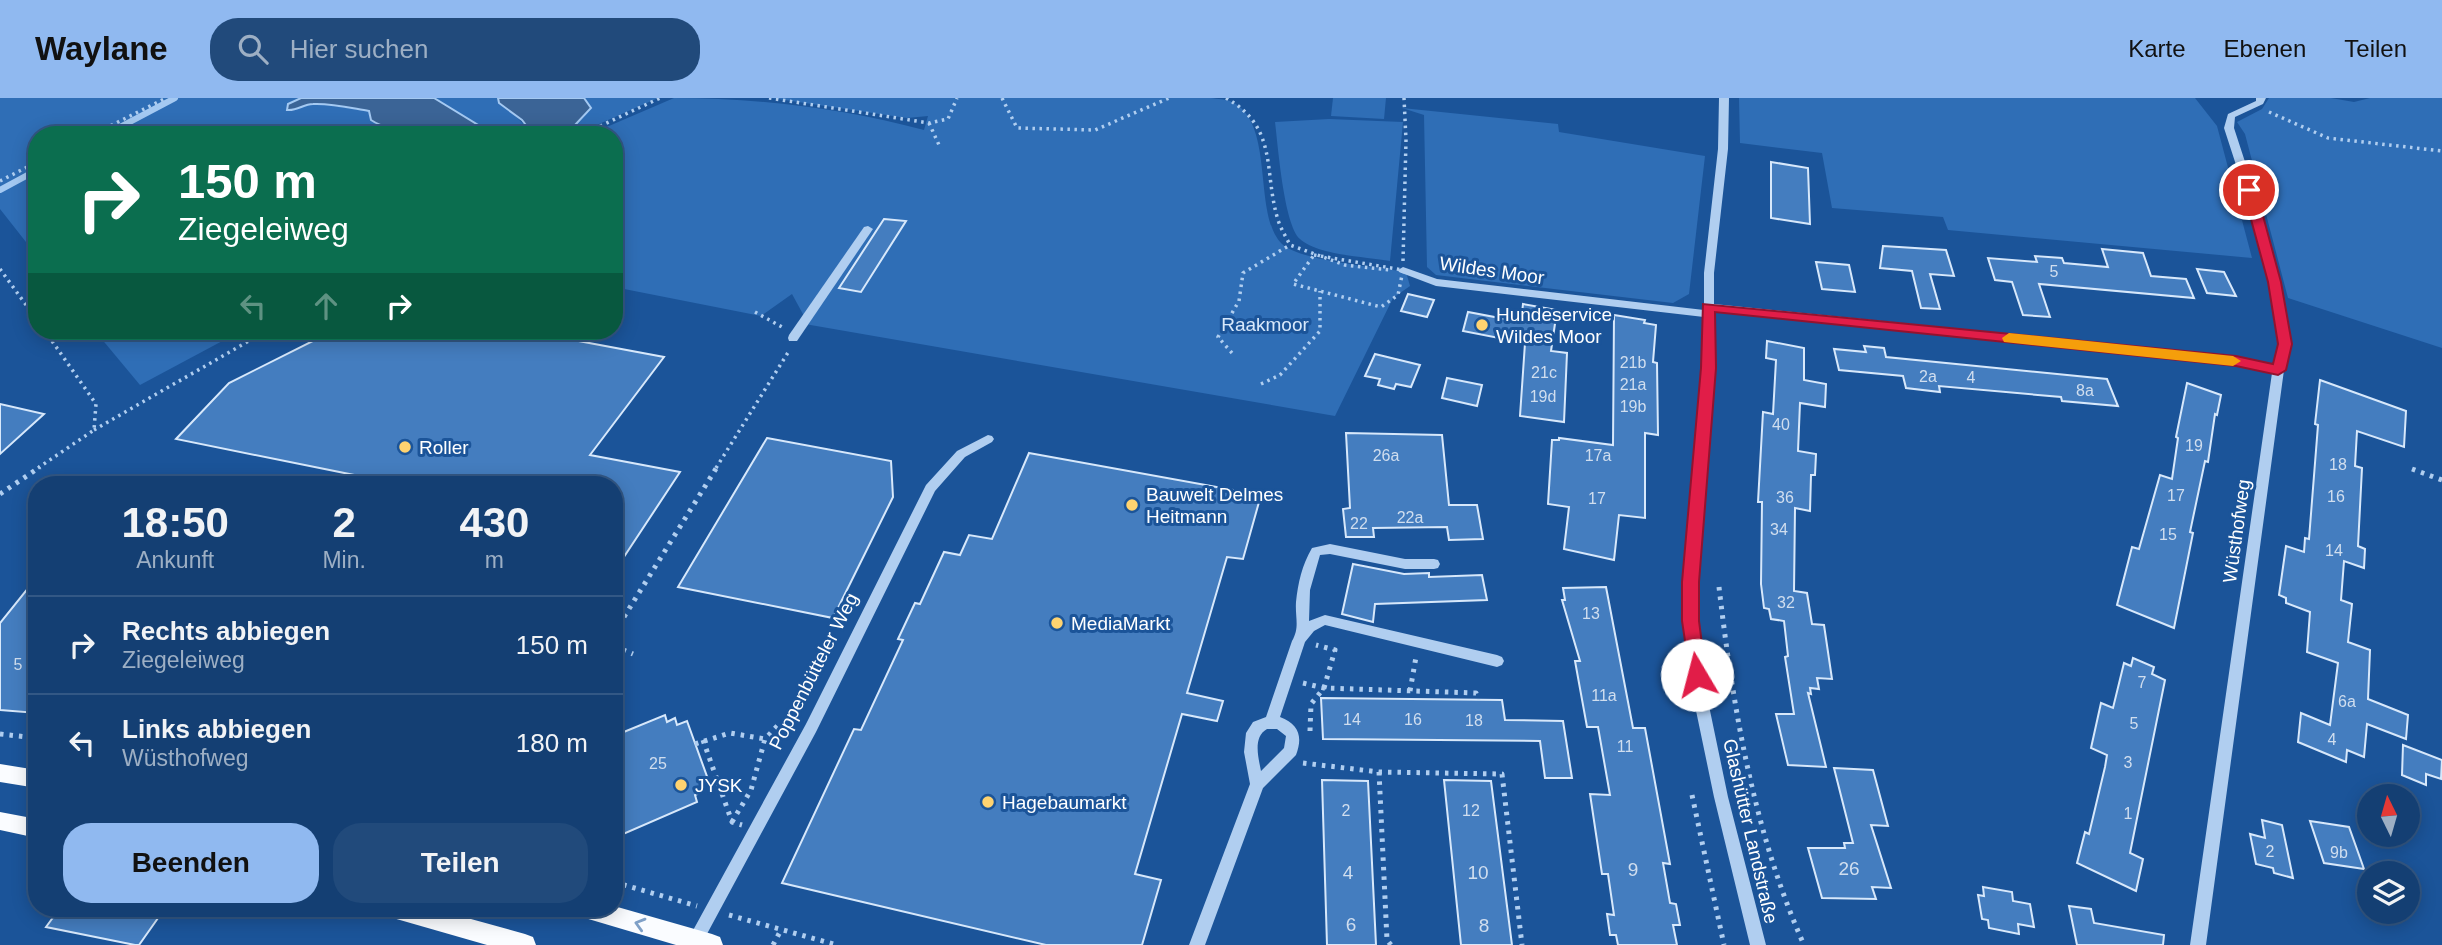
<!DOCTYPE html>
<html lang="de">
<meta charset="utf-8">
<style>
:root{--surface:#143f73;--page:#214a7b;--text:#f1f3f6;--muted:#9dafc4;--line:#335885;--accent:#90b9f0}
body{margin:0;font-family:Helvetica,sans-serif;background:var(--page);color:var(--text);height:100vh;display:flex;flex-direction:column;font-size:26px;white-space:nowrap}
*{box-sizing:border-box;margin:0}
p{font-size:23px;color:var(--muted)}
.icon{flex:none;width:38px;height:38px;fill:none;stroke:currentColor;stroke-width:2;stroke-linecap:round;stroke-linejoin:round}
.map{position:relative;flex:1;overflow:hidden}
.drawer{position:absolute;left:28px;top:378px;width:595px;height:441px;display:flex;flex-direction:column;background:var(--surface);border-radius:28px;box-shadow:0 4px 18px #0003,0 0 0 2px var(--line)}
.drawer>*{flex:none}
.banner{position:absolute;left:28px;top:28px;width:595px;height:214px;border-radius:28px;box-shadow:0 4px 18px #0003,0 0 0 2px var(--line);background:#0b6e4f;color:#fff;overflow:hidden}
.needle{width:46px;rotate:355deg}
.controls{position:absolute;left:2357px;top:686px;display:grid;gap:14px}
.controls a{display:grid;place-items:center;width:63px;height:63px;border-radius:50%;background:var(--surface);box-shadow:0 4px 18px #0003,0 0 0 2px var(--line);font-size:35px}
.pin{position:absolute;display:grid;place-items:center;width:60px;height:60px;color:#fff;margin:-30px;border:4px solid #fff;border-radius:50%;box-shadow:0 2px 7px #0007}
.me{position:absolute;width:77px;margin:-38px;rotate:352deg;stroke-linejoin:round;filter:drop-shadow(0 0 5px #0008)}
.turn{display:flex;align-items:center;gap:24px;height:147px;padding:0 35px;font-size:32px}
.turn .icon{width:91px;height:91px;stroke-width:2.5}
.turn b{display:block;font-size:49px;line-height:60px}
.lanes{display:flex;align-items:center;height:66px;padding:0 35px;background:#0003;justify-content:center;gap:35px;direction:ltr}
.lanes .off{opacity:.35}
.eta{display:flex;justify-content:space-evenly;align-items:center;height:119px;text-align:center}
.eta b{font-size:42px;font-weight:600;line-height:49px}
.action{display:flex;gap:14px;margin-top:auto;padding:14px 35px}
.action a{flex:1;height:80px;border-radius:28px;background:var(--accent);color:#111;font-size:28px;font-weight:600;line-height:80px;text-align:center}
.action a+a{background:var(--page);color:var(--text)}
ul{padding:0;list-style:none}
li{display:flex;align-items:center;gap:21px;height:98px;padding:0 35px;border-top:2px solid var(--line)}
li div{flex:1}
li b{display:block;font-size:26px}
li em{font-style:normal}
header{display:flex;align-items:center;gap:42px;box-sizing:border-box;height:98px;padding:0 35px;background:var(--accent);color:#111}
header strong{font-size:33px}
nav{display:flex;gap:38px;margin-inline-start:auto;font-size:24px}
.search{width:490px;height:63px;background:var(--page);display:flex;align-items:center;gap:18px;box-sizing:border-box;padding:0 24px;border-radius:28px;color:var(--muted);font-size:26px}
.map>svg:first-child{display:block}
.green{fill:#2f6eb6}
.water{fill:#3b6496;stroke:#a4c9f2;stroke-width:2}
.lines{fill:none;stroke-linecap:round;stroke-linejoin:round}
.stream{stroke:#a4c9f2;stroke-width:6}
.building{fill:#447dbf;stroke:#d7e8fb;stroke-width:2}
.path-far1{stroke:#b0cef0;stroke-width:3.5;stroke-dasharray:2.5 4.5;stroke-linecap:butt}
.path{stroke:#b0cef0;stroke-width:5;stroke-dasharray:3.5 6;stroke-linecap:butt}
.minor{fill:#b0cef0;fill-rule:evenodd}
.major{fill:#fafcff;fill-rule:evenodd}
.oneway{stroke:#7fa0c7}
.route{fill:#e11d48;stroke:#92132f;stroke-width:2}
.slow{fill:#f59e0b}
.poi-dot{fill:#ffd370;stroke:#1b5499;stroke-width:2.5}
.labels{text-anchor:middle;stroke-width:6;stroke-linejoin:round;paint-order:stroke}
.number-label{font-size:16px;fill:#d0deef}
.street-label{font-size:19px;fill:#fff;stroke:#1b5499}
.poi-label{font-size:19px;fill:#fff;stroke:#1b5499;text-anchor:start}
.park-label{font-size:19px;fill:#d7e8fb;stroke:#1b5499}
.near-number-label{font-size:19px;fill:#d0deef}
</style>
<header>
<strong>Waylane</strong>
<div class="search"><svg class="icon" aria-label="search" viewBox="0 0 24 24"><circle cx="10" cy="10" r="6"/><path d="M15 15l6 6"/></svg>Hier suchen</div>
<nav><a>Karte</a><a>Ebenen</a><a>Teilen</a></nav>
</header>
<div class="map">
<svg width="2442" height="847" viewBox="0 0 2442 847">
<rect width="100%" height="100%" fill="#1b5499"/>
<!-- green -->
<g class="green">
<path d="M0 0H301L288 6 311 5 369 13 384 28 423 37H37V158L0 111Z"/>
<path d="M434 0H498L532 35 537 36C555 29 586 32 589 6L584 0H658L574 37H486L483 30Z"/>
<path d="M674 0C758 0 843 10 924 32L928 18 907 20 771 0H1211C1217 1 1227 1 1232 4 1276 25 1252 117 1282 146 1300 163 1378 169 1406 174L1410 188 1393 200 1335 318 799 225 804 218 792 196 761 218 614 189V37H588Z"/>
<path d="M1333 0H1386L1384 21 1331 18Z"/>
<path d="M1739 0H2195L2217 28 2252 160 1948 132 1943 119 1832 110 1822 55 1740 45Z"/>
<path d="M2269 0H2331L2354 4 2370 0H2442V250L2288 200 2245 36 2237 24 2262 11Z"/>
<path d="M1402 10 1558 26 1559 34 1705 58 1689 196 1673 205 1436 177 1427 169 1424 17Z"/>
<path d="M1329 21 1403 24 1390 163C1367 159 1317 157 1300 141 1284 127 1278 48 1275 24Z"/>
<path d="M95 233H241L140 287Z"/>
</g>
<!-- water -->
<g class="water">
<path d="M301 0H434L483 30 486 37C457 37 394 38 371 22L369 13C351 10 331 5 313 6 303 6 298 13 287 12L288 6Z"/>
<path d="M498 0H584L591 10 575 27 537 36 532 35 522 22 499 5Z"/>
</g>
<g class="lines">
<!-- stream -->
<g class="stream">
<path d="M105 37 175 0"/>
<path d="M0 92 37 72"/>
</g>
</g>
<!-- building -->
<g class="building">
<path d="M1771 64 1808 70 1810 126 1771 120Z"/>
<path d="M884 121 906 123 861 194 839 190Z"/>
<path d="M1883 148 1946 152 1954 178 1930 176 1940 211 1921 210 1912 173 1880 170Z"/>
<path d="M2102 151 2143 155 2151 178 2186 181 2194 200 2039 186 2050 219 2023 217 2012 184 1995 182 1988 160 2037 164 2035 158 2062 160 2064 165 2108 169Z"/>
<path d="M1816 164 1849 167 1855 194 1822 191Z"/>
<path d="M2197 171 2224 174 2236 198 2207 195Z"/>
<path d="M1408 196 1434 202 1427 219 1401 213Z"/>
<path d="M1523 206 1557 212 1551 253 1567 255 1564 324 1520 318 1525 245 1463 233 1468 214 1521 224Z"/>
<path d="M1614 217 1645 222 1644 225 1656 227 1653 264 1657 265 1658 337 1645 335V420L1619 417 1614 462 1564 451 1569 409 1548 406 1552 342H1559V340L1613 347Z"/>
<path d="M307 233H525L664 259 590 357 680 374 614 474V387H364L369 380 176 341 229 285 315 242Z"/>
<path d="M1767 243 1804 250V282L1826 286 1825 309 1800 305 1798 353 1816 356 1815 377H1811L1810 413 1795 410 1794 493 1807 495 1812 526 1824 527 1832 581 1817 580 1819 591 1810 590 1811 596 1808 595 1826 669 1788 667 1776 616H1794L1785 559 1788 558 1784 523 1771 521 1769 511 1764 510 1761 486 1762 404H1758L1763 314 1773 316 1776 262 1766 260Z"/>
<path d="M1864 248 1884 250 1886 259 2107 281 2118 308 2062 303 2061 299 1939 288 1940 294 1906 290 1903 278 1839 272 1834 251 1866 254Z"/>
<path d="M1375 256 1420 267 1411 289 1396 286 1394 291 1378 287 1380 281 1365 278Z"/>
<path d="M1447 280 1482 287 1477 308 1442 300Z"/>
<path d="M2320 282 2406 313 2404 349 2357 333 2355 368 2362 370 2358 448 2365 451 2364 470 2344 463 2341 502 2352 506 2348 544 2370 552 2368 601 2408 617 2406 641 2367 626 2364 659 2347 652 2346 664 2298 644 2301 615 2330 627 2338 565 2307 554 2310 514 2286 505V500L2279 497 2286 448 2304 454 2305 440 2309 441 2318 327 2315 326Z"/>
<path d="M2187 285 2221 297 2217 317 2215 316 2208 364 2205 363 2190 434 2193 435 2174 530 2117 507 2132 449 2139 451 2160 377 2172 381 2178 340 2176 339Z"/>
<path d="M0 306 44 316 0 356Z"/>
<path d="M1346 335 1442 337 1449 407H1477L1483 441 1449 442 1447 429 1373 430 1374 439H1346L1343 411 1350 410Z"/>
<path d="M767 340 891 363 893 399 833 520 678 489Z"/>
<path d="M1029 355 1261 397 1243 461 1227 459 1187 595 1223 603 1217 623 1182 616 1135 776 1161 782 1142 847H1046L782 785 854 631 861 632 903 542 898 541 915 505 920 506 944 454 960 457 969 437 992 441Z"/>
<path d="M1353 466 1404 476 1429 475V479L1482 477 1487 502 1375 506 1373 524 1342 516Z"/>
<path d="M37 479V615L0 612V525Z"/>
<path d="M1606 489 1633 630H1645L1670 766 1663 765 1670 805 1676 806 1680 827H1673L1677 847H1618L1616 837H1610L1607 816 1614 817 1608 776H1602L1590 696 1610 697 1598 629H1587L1575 563H1580L1562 502H1565L1563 490Z"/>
<path d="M2133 560 2154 569 2152 576 2165 582 2130 755 2143 761 2136 793 2077 765 2085 734 2089 736 2105 669 2107 657 2091 650 2101 605 2113 610 2124 565 2131 568Z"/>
<path d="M1321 600 1502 602 1505 622 1563 623 1572 680H1545L1540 643 1323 641Z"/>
<path d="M665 617 667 624 675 620 677 627 687 623 709 684 700 687 702 694 695 697 697 704 614 740V638Z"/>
<path d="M2403 647 2442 662 2441 681 2426 676V687L2402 677Z"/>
<path d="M1834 670 1873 672 1888 728 1871 727 1891 790 1872 789 1876 801 1822 800 1808 750H1845L1844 745H1853Z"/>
<path d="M1322 682 1368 683 1376 847H1327Z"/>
<path d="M1444 682 1491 683 1512 847H1461Z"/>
<path d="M2262 722 2282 727 2293 780 2274 775 2273 770 2256 766 2250 736 2265 740Z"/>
<path d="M2310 723 2349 729 2364 771 2324 765Z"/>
<path d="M1983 789 2012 794 2013 803 2030 806 2034 829 2018 826 2019 836 1989 830 1988 822 1982 821 1978 797 1984 798Z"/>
<path d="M2069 808 2091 811 2094 825 2164 837 2163 847H2077Z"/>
<path d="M60 810H149L163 813 139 847H135L46 829Z"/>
</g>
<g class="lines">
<!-- path-far1 -->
<g class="path-far1">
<path d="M769 0 929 25 948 21 957 0"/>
<path d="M1002 0 1017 30 1095 32 1169 0"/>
<path d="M1226 0C1279 30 1263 73 1278 122 1281 131 1286 139 1290 147L1345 167 1390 172"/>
<path d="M2269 14 2328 40 2442 53"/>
<path d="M929 25 939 47"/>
<path d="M92 37 166 0"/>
<path d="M581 37 660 0"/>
<path d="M0 83 37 64"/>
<path d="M1314 157 1403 172 1398 197 1381 209 1293 186Z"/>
<path d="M1403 163 1406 42 1404 0"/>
<path d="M0 171 37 222"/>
<path d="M755 214 782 229"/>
<path d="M1232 255 1218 239 1239 203 1243 175 1290 147"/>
<path d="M1261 286 1280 277 1320 233V193"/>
<path d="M94 332 266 233"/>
<path d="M38 370 94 332 96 306 45 233"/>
<path d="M716 370 789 253"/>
</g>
<!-- path -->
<g class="path">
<path d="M2412 371 2442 382"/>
<path d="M0 396 40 369"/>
<path d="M1719 489C1733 610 1754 735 1804 847"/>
<path d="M614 535 717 369"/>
<path d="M614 548 633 556"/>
<path d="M1303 585 1324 590 1476 595 1478 602"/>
<path d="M1410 593 1416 559"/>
<path d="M1310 633 1311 606 1324 590 1335 552 1316 547"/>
<path d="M0 636 37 640"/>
<path d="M703 642 732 724 742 727"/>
<path d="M695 646 730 635 765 641"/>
<path d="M1303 665 1379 674 1502 676 1522 847"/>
<path d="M1379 674 1387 842 1391 847"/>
<path d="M1692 697 1724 847"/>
<path d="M732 724 751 692 765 641 781 624"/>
<path d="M614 784 697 808"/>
<path d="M729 817 837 847"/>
<path d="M773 847 781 832"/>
</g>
<!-- minor -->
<g class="minor">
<path d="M1719 0H1729L1728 51 1714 175V206L2236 259 2274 267 2280 246 2270 184 2251 113 2224 30 2228 16 2256 3V0H2266L2263 6 2235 19 2234 30 2261 113 2280 184 2290 246 2284 272 2206 847H2190L2272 275 2236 267 1714 213 1715 270 1699 442 1696 523 1708 603 1728 699 1766 847H1750L1714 699 1694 603 1684 523 1687 442 1703 270 1704 219 1436 188 1399 174 1398 172 1403 169 1437 181 1704 212V175L1718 51Z"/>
<path d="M868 128 873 131 797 243H789L788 240 789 237 864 129Z"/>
<path d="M988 337 992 338 994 341 992 344 965 359 935 393 816 634 701 847H685L806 626 926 387 957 353Z"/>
<path d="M1330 446 1405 461H1434L1438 462 1440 466 1438 470 1434 471H1405L1330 456 1320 457 1310 492 1309 523 1325 517 1497 557 1502 559 1504 563 1502 567 1497 569 1325 527 1314 533 1305 544 1280 619C1299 626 1303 639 1296 657L1263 690 1205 847H1189L1250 686 1244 654 1246 635 1253 624 1266 619 1292 543C1300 529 1295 520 1296 504 1298 485 1302 467 1312 450ZM1267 631H1277L1286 638 1284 650 1261 673C1258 658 1253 639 1267 631Z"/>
</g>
<!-- major -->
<g class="major">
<path d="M0 666 37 672V690L0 684Z"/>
<path d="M0 714 37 721V740L0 732Z"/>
<path d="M614 808 712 836 720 839 723 847H676L585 820 577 817 574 810Z"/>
<path d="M382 810H431L525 836 533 839 536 847H487L393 820 385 817Z"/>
</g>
</g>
<!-- one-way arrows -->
<defs><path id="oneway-chevron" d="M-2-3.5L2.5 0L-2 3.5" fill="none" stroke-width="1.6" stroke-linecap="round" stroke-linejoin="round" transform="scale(1.75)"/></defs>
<use class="oneway" href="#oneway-chevron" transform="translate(640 826) rotate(-164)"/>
<!-- route -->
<path class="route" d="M2249 88 2256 92 2281 184 2292 246 2286 272 2278 277 2236 268 1715 214 1716 270 1699 484V523L1706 577 1703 583 1697 585 1691 583 1682 523V484L1701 270 1703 206 2236 258 2273 266 2278 246 2268 184 2243 92Z"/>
<!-- slow -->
<path class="slow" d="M2009 235 2233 258 2241 263 2233 268 2004 244 2002 240Z"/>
<!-- markers -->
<g class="poi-dot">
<circle cx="1482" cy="227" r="7"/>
<circle cx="405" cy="349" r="7"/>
<circle cx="1132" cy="407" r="7"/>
<circle cx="1057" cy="525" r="7"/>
<circle cx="681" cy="687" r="7"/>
<circle cx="988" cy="704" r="7"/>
</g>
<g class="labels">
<!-- number labels -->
<g class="number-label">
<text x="2054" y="179">5</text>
<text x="1633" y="270">21b</text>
<text x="1544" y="280">21c</text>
<text x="1928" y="284">2a</text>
<text x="1971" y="285">4</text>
<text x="1633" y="292">21a</text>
<text x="2085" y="298">8a</text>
<text x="1543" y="304">19d</text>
<text x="1633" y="314">19b</text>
<text x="1781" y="332">40</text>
<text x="2194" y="353">19</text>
<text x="1386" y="363">26a</text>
<text x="1598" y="363">17a</text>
<text x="2338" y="372">18</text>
<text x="2176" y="403">17</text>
<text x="2336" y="404">16</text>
<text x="1785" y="405">36</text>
<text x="1597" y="406">17</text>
<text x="1410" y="425">22a</text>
<text x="1359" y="431">22</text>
<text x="1779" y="437">34</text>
<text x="2168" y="442">15</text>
<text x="2334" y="458">14</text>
<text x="1786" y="510">32</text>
<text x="1591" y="521">13</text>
<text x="18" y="572">5</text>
<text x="2142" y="590">7</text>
<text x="1604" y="603">11a</text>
<text x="2347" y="609">6a</text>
<text x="1352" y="627">14</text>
<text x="1413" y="627">16</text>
<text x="1474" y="628">18</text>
<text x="2134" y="631">5</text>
<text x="2332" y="647">4</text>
<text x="1625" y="654">11</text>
<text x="2128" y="670">3</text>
<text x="658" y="671">25</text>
<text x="1346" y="718">2</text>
<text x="1471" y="718">12</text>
<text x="2128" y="721">1</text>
<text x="2270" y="759">2</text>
<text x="2339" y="760">9b</text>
</g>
<!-- street labels -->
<g class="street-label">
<text transform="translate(1492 172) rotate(8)" y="7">Wildes Moor</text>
<text transform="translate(2236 433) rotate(-82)" y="7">Wüsthofweg</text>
<text transform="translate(813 573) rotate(-63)" y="7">Poppenbütteler Weg</text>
<text transform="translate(1751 733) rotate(77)" y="7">Glashütter Landstraße</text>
</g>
<!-- poi labels -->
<g class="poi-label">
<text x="1496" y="223">Hundeservice<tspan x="1496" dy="22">Wildes Moor</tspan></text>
<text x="419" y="356">Roller</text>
<text x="1146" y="403">Bauwelt Delmes<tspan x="1146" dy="22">Heitmann</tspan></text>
<text x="1071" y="532">MediaMarkt</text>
<text x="695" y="694">JYSK</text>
<text x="1002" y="711">Hagebaumarkt</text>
</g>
<!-- park labels -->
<g class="park-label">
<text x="1265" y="233">Raakmoor</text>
</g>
<!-- near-number labels -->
<g class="near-number-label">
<text x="1849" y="777">26</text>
<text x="1633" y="778">9</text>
<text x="1348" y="781">4</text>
<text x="1478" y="781">10</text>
<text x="1351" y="833">6</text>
<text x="1484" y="834">8</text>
</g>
</g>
</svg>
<div class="controls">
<a><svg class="needle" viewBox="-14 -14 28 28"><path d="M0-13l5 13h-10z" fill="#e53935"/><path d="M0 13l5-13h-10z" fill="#9dafc4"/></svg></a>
<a><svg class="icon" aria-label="layers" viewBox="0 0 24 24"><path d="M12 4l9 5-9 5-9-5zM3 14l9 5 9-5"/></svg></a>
</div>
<div class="pin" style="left:2249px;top:92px;background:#d93025"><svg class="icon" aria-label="arrive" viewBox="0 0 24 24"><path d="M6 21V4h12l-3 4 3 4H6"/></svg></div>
<svg class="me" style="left:1697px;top:577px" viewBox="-20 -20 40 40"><circle r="19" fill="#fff"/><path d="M0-13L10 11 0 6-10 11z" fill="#e11d48"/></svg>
<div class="banner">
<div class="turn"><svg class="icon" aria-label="right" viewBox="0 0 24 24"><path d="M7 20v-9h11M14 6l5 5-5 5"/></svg><div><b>150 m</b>Ziegeleiweg</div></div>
<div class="lanes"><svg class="icon off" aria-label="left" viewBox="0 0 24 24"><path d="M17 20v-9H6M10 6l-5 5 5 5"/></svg><svg class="icon off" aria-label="ahead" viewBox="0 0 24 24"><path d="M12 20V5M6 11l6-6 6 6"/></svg><svg class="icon" aria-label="right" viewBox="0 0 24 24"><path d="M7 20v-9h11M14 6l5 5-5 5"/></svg></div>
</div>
<section class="drawer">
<div class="eta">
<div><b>18:50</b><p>Ankunft</p></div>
<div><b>2</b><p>Min.</p></div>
<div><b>430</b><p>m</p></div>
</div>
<ul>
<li><svg class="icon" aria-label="right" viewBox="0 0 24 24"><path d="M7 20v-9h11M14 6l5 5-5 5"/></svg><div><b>Rechts abbiegen</b><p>Ziegeleiweg</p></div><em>150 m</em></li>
<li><svg class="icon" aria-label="left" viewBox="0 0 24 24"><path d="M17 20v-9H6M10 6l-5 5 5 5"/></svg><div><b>Links abbiegen</b><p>Wüsthofweg</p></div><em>180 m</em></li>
</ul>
<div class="action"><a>Beenden</a><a>Teilen</a></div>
</section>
</div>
